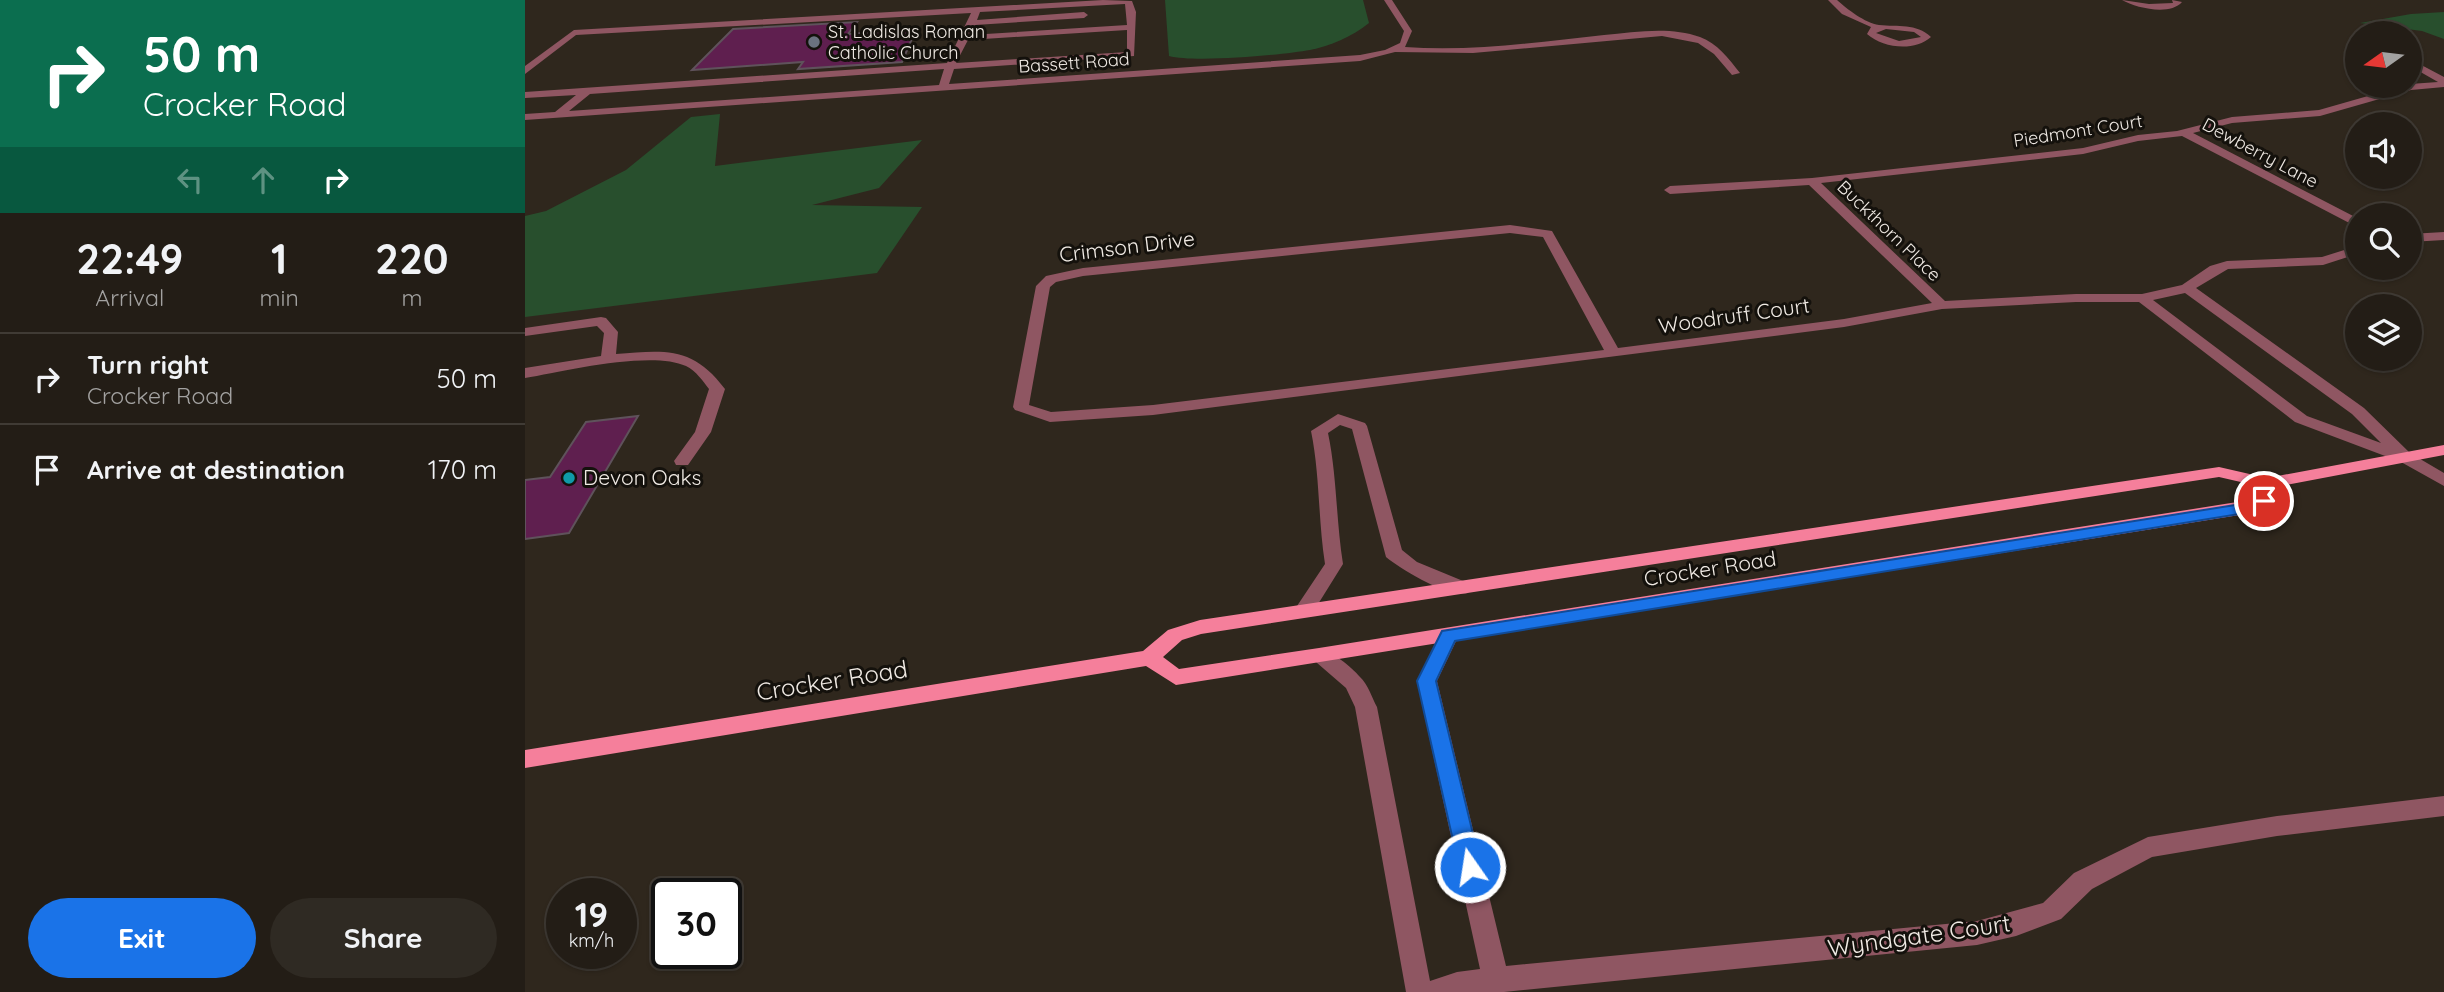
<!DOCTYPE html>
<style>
:root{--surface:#231d16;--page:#2f2a23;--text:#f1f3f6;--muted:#a3a2a1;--line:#403b35;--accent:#1a73e8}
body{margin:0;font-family:Quicksand,sans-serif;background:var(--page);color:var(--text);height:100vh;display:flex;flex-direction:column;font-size:26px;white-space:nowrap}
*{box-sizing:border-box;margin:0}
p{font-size:23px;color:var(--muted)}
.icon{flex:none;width:38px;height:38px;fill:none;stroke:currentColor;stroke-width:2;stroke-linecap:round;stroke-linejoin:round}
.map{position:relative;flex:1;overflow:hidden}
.panel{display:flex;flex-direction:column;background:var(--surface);width:525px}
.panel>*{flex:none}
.hud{background:#0b6e4f;color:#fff;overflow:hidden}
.needle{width:46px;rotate:256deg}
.tools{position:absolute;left:1820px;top:21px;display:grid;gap:14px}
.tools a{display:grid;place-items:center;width:77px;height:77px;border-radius:50%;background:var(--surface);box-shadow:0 2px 5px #0004,0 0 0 2px var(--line);font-size:35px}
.speed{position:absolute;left:21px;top:878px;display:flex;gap:14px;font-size:35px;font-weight:700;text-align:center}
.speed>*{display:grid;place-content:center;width:91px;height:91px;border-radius:50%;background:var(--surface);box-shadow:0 2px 5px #0004,0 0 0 2px var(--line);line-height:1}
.speed small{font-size:18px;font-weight:400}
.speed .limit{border:4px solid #111;border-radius:10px;background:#fff;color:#111}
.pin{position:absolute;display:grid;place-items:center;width:60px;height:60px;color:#fff;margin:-30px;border:4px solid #fff;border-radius:50%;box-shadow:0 2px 7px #0007}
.me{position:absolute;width:77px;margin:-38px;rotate:347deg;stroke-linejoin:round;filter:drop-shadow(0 0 5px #0008)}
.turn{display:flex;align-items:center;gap:24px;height:147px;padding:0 28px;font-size:32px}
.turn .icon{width:91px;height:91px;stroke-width:2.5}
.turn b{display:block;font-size:49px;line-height:60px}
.lanes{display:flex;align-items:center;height:66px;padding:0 28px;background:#0003;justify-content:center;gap:35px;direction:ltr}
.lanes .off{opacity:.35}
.eta{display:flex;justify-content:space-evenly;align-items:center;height:119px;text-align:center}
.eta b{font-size:42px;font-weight:700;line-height:49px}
.cta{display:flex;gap:14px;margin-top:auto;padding:14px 28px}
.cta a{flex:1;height:80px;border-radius:42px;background:var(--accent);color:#fff;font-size:28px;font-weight:700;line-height:80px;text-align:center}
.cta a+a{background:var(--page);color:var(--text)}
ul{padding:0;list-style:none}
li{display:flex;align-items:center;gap:21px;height:91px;padding:0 28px;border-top:2px solid var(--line)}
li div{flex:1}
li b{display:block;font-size:26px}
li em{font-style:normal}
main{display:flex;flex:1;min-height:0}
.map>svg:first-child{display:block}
.green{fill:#284f2d}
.building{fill:#5f1f4f;stroke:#5f525b;stroke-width:2}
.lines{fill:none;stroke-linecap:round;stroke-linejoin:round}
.minor{fill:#8f5662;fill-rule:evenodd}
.major{fill:#f57f9b;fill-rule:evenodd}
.route{fill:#1a73e8;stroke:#114b97;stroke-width:2}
.worship-dot{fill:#6b7280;stroke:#14110c;stroke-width:2.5}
.culture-dot{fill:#0f9aa8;stroke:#14110c;stroke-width:2.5}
.labels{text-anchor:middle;stroke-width:6;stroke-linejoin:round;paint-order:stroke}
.far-poi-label{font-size:18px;fill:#f0eae4;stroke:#14110c;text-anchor:start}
.far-street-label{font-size:18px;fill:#f0eae4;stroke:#14110c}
.street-label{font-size:21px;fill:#f0eae4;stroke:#14110c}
.poi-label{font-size:21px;fill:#f0eae4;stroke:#14110c;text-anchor:start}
.near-street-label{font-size:24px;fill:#f0eae4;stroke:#14110c}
</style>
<main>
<section class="panel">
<div class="hud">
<div class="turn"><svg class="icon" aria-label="right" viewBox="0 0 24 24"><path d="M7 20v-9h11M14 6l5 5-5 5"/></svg><div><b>50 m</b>Crocker Road</div></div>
<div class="lanes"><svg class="icon off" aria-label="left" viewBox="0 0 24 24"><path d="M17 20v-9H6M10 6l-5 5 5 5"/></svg><svg class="icon off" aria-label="ahead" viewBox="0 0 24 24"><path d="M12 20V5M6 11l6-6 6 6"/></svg><svg class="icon" aria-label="right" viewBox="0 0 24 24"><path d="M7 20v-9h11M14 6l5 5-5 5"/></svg></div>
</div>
<div class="eta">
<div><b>22:49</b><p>Arrival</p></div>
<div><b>1</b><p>min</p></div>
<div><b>220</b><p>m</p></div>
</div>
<ul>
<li><svg class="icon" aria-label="right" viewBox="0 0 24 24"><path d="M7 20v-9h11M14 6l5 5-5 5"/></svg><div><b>Turn right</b><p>Crocker Road</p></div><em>50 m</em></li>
<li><svg class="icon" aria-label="arrive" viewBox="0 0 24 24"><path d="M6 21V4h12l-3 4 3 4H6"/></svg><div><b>Arrive at destination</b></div><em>170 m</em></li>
</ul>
<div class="cta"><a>Exit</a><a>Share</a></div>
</section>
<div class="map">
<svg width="1919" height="992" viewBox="0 0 1919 992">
<rect width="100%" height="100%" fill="#2f271d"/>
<!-- green -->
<g class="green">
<path d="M640 0H838L844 23C828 36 805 46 785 50 757 55 670 63 644 56Z"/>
<path d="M1919 12V39L1897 31 1835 23 1886 14Z"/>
<path d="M195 114 190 166 397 140 354 188 287 205 397 207 352 273 0 317V216L21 211 101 170 166 117Z"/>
</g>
<!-- building -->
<g class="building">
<path d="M332 22 323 34 391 29 377 62 273 69 278 62 167 70 208 29Z"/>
<path d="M113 416 44 533 0 539V480L25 477 61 422Z"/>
</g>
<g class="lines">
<!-- minor -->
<g class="minor">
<path d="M578 0 607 1 611 12 609 56 429 69 424 84 835 55 860 50 875 43 879 31 859 0H867L887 31 880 47C946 52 1013 42 1079 35 1110 32 1145 26 1175 37 1192 43 1204 59 1215 73L1207 75 1189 54 1173 43 1137 36 948 53 870 52 835 61 0 120V114L30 112 51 95 0 98V92L422 63 446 13 51 35 0 74V66L49 30ZM600 4 602 25 445 35 450 25 559 18 563 15 559 12 452 20 455 12ZM602 30V52L431 63 443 40ZM419 69 414 85 44 111 65 94Z"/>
<path d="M1303 0H1312C1322 9 1340 23 1354 25 1373 27 1391 23 1406 37 1389 52 1358 48 1342 34L1346 27 1317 14ZM1361 29 1389 32 1396 37 1374 41 1351 33Z"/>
<path d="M1597 0 1624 4 1648 3 1647 0 1657 2C1645 16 1611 8 1597 0Z"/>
<path d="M1885 59 1919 77V87L1886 90 1795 116 1707 123 1668 133 1832 218V227L1657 136 1613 141 1558 154 1296 183 1420 301 1551 294H1617L1657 285 1685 266 1702 261 1797 257 1832 246V254L1798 265 1703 269 1671 288 1839 408 1885 453 1919 473V486L1876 462 1770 422 1614 302H1551L1417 309 1319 327 628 415 525 422 490 410 488 407 511 286 521 276 558 268 985 225 1027 231 1093 348 1319 319 1407 303 1284 185 1145 194 1139 190 1145 186 1287 178 1558 148 1613 135 1652 131 1707 117 1794 110 1885 84 1913 82 1885 66ZM985 233 1018 237 1079 350 628 405 526 412 504 405 525 287 531 282 558 276ZM1660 293 1827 414 1856 443 1782 416 1628 300Z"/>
<path d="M1919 232V240L1885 242V234Z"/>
<path d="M76 317 81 318 93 332 91 354C140 350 168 346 200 389L186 432 163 465H151L149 461 170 432 184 389C178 381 171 371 161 366 127 350 39 371 0 378V368L76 356 79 333 72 326 0 336V328Z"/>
<path d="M813 414 840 423 842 426 877 550 892 562 943 583 946 588 943 593C923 598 877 570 861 557L827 429 815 425 803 433C812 476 811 520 818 564L785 617H771L768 612 800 564C793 519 795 475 786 431Z"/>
<path d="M924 628 931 630 934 635 912 681 981 966 1452 921 1518 903 1549 873 1623 837 1752 816 1919 796V816L1752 836 1627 857 1567 889 1536 919 1491 936 1452 945 979 992H881L830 707 821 688 784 656 787 651C802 646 825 665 835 677 843 684 847 698 852 707L905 981 932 972 955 969 892 681 917 630Z"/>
</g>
<!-- major -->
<path class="major" d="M1919 445V455L1750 487 1745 505 1733 512 651 685 621 666 0 768V750L618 651 643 630 675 620 1694 467 1742 478ZM1694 477 1733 486 1731 499 794 648 654 669 638 657 657 640 676 634Z"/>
</g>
<!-- route -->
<path class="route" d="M1739 496 1747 501 1739 510 1733 511 930 641 911 681 956 867 953 874 945 877 937 874 934 867 892 681 917 631 1729 502Z"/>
<!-- markers -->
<circle class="worship-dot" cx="289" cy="42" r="7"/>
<circle class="culture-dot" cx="44" cy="478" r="7"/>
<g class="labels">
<!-- far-poi labels -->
<g class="far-poi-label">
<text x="303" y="38">St. Ladislas Roman<tspan x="303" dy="21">Catholic Church</tspan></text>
</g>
<!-- far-street labels -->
<g class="far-street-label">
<text transform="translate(549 63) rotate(-4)" y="6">Bassett Road</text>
<text transform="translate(1553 131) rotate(-9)" y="6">Piedmont Court</text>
<text transform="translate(1735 153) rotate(28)" y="6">Dewberry Lane</text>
<text transform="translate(1364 231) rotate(44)" y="6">Buckthorn Place</text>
</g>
<!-- street labels -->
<g class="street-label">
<text transform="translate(602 247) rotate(-7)" y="7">Crimson Drive</text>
<text transform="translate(1209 316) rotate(-8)" y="7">Woodruff Court</text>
<text transform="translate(1185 569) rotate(-9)" y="7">Crocker Road</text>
</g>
<!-- poi labels -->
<g class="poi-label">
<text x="58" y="485">Devon Oaks</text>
</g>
<!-- near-street labels -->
<g class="near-street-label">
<text transform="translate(307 681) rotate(-9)" y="8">Crocker Road</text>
<text transform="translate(1394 936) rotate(-8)" y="8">Wyndgate Court</text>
</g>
</g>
</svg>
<div class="tools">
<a><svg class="needle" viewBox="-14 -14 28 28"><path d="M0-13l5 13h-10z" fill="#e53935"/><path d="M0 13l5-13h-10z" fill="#a3a2a1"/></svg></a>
<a><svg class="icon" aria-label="sound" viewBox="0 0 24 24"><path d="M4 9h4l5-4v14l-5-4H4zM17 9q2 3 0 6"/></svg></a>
<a><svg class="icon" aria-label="search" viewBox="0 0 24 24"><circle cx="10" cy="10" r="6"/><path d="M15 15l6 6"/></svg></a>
<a><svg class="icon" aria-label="layers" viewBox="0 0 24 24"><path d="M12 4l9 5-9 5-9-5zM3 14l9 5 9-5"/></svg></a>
</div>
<div class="speed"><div>19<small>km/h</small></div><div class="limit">30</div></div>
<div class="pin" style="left:1739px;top:501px;background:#d93025"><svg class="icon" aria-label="arrive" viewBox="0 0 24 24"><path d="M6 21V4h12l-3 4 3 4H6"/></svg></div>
<svg class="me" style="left:945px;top:867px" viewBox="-20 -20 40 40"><circle r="17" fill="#1a73e8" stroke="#fff" stroke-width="3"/><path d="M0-11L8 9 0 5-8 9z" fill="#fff"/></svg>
</div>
</main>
